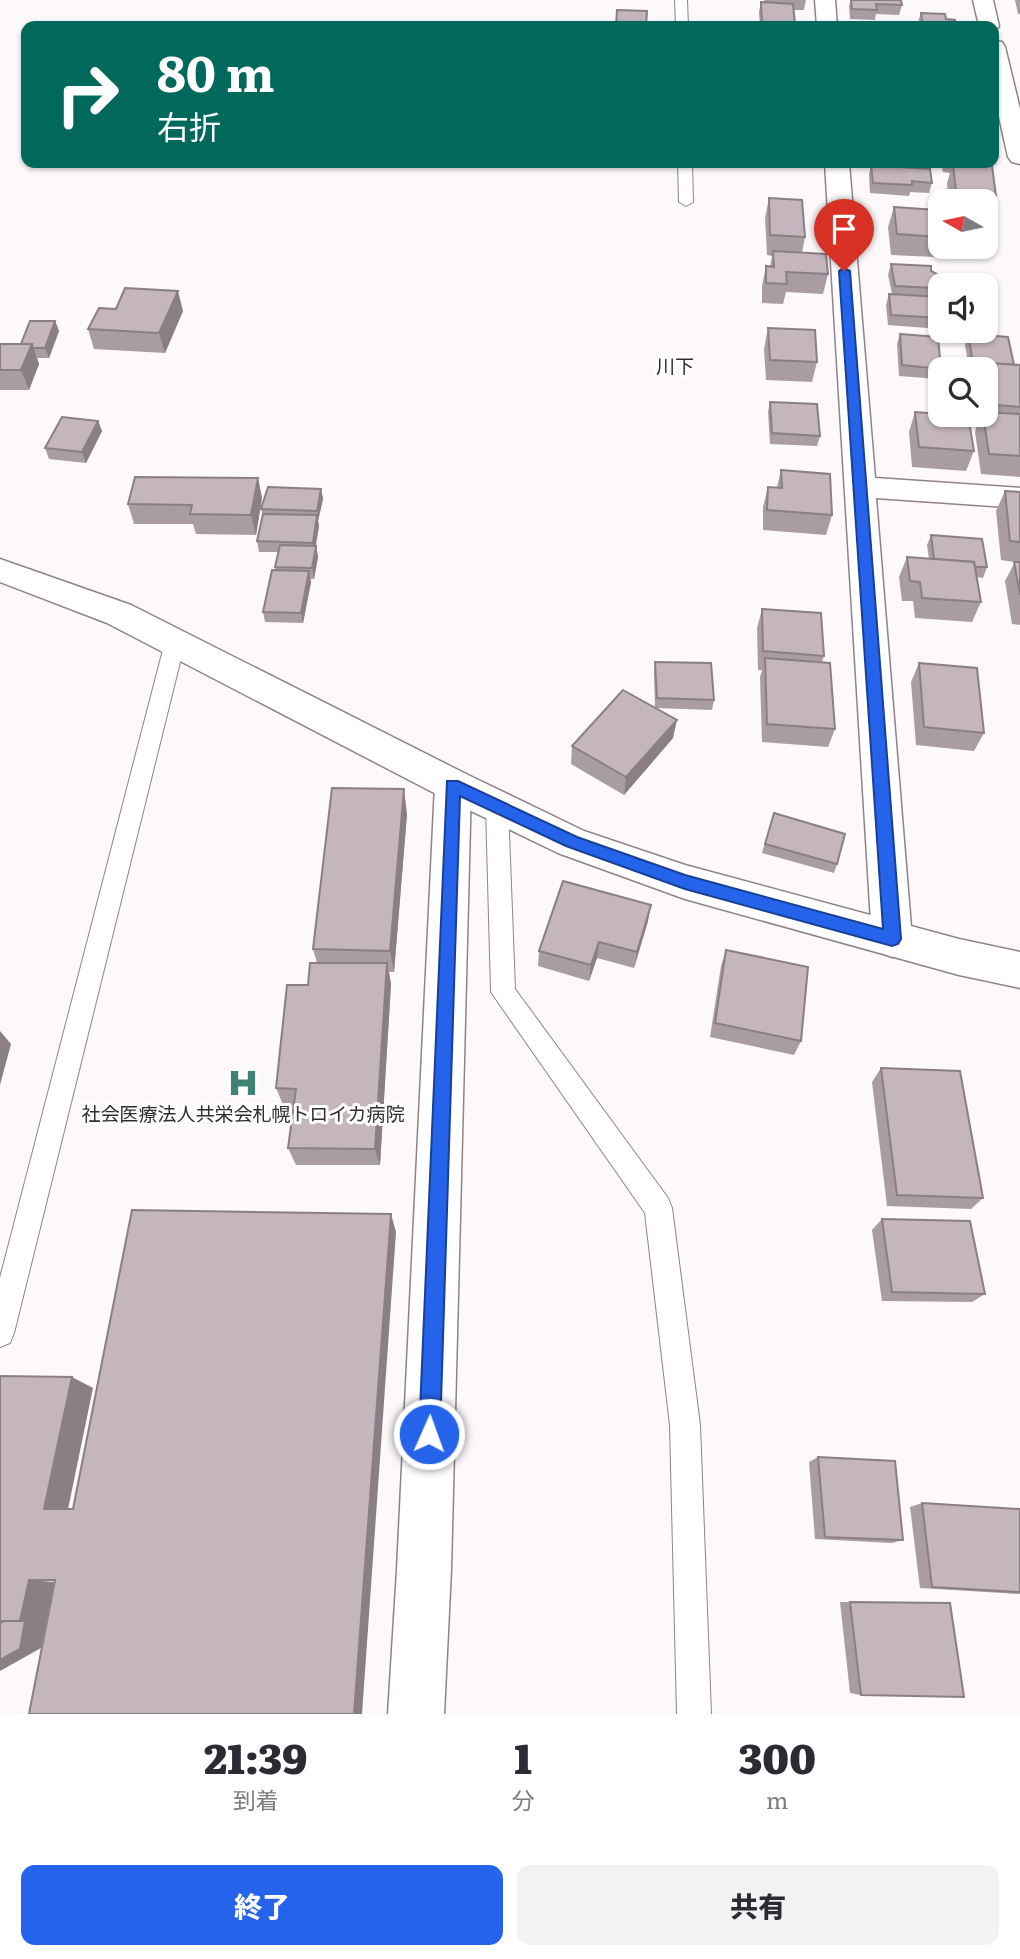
<!DOCTYPE html>
<html lang="ja">
<meta charset="utf-8">
<style>
:root{--surface:#fff;--page:#f2f2f3;--text:#2b2b33;--muted:#7c7c81;--accent:#2563eb}
body{margin:0;font-family:Literata,"Noto Sans JP",serif;background:var(--page);color:var(--text);height:100vh;display:flex;flex-direction:column;font-size:26px;white-space:nowrap}
*{box-sizing:border-box;margin:0}
p{font-size:23px;color:var(--muted)}
.icon{flex:none;width:38px;height:38px;fill:none;stroke:currentColor;stroke-width:2;stroke-linecap:round;stroke-linejoin:round}
.map{position:relative;height:1714px;overflow:hidden}
.details{display:flex;flex-direction:column;background:var(--surface);flex:1}
.details>*{flex:none}
.banner{position:absolute;left:21px;top:21px;width:978px;height:147px;border-radius:14px;box-shadow:0 2px 5px #0004;background:#00695c;color:#fff;overflow:hidden}
.needle{width:46px;rotate:279deg}
.controls{position:absolute;left:928px;top:189px;display:grid;gap:14px}
.controls a{display:grid;place-items:center;width:70px;height:70px;border-radius:14px;background:var(--surface);box-shadow:0 2px 5px #0004;font-size:35px}
.pin{position:absolute;display:grid;place-items:center;width:60px;height:60px;color:#fff;margin:-72px -30px;border-radius:50% 50% 50% 0;rotate:-45deg;box-shadow:0 0 7px #0007}
.pin .icon{rotate:45deg}
.me{position:absolute;width:77px;margin:-38px;rotate:2deg;stroke-linejoin:round;filter:drop-shadow(0 0 5px #0008)}
.turn{display:flex;align-items:center;gap:24px;height:147px;padding:0 21px;font-size:32px}
.turn .icon{width:91px;height:91px;stroke-width:2.5}
.turn b{display:block;font-size:49px;line-height:60px}
.eta{display:flex;justify-content:space-evenly;align-items:center;height:119px;text-align:center}
.eta b{font-size:42px;font-weight:800;line-height:49px}
.action{display:flex;gap:14px;margin-top:auto;padding:14px 21px}
.action a{flex:1;height:80px;border-radius:14px;background:var(--accent);color:#fff;font-size:28px;font-weight:800;line-height:80px;text-align:center}
.action a+a{background:var(--page);color:var(--text)}
.map>svg:first-child{display:block}
.lines{fill:none;stroke-linecap:round;stroke-linejoin:round}
.service-casing{stroke:#918289;stroke-width:2}
.minor-casing{stroke:#918289;stroke-width:3}
.tertiary-casing{stroke:#918289;stroke-width:3}
.service{fill:#fff;fill-rule:evenodd}
.minor{fill:#fff;fill-rule:evenodd}
.tertiary{fill:#fff;fill-rule:evenodd}
.wall{fill:#a99ca3}
.shaded-wall{fill:#8a7f84}
.building{fill:#c5b5bd;stroke:#8a7f84;stroke-width:2}
.route{fill:#2563eb;stroke:#184099;stroke-width:2}
.labels{text-anchor:middle;stroke-width:6;stroke-linejoin:round;paint-order:stroke}
.far-quarter-label{font-size:19px;fill:#362a30;stroke:#fff}
.poi-label{font-size:19px;fill:#322c2f;stroke:#fff}
</style>
<div class="map">
<svg width="1020" height="1714" viewBox="0 0 1020 1714">
<rect width="100%" height="100%" fill="#fdf9fb"/>
<g class="lines">
<!-- service casing -->
<g class="service-casing">
<g id="service">
<path d="M675 0H687L688 26H676Z"/>
<path d="M678 163H692L693 202 686 206 679 202Z"/>
<path d="M175 635 182 637 185 642 14 1333 10 1343 0 1347V1278L165 642 168 637Z"/>
<path d="M497 798 505 801 508 807 515 989 668 1198 672 1208 700 1425 711 1714H677L670 1425 645 1213 491 992 486 807 489 801Z"/>
</g>
</g>
<!-- minor casing -->
<g class="minor-casing">
<g id="minor">
<path d="M815 0H835L837 26H817Z"/>
<path d="M973 0H993L999 26 996 30 994 31V26H979Z"/>
<path d="M994 41 1002 42 1005 47 1020 109V164L1012 162 1008 157 994 94Z"/>
<path d="M825 163H849L875 478 1020 488V508L876 498 912 939 906 951 892 957 878 951 872 939Z"/>
<path d="M453 770 466 774 471 785 451 1570 444 1714H388L397 1570 435 785 440 774Z"/>
</g>
</g>
<!-- tertiary casing -->
<g class="tertiary-casing">
<path id="tertiary" d="M0 559 131 605 466 774 584 831 685 865 959 939 1020 952V988L959 975 685 899 558 853 440 796 107 623 0 582Z"/>
</g>
<!-- service -->
<use href="#service" class="service"/>
<!-- minor -->
<use href="#minor" class="minor"/>
<!-- tertiary -->
<use href="#tertiary" class="tertiary"/>
</g>
<!-- wall -->
<g class="wall">
<path d="M764 0H806L804 10H794L795 26H760L759 12 761 2 765 3Z"/>
<path d="M851 0H901L902 5 899 15 876 14 875 20 850 19 849 6Z"/>
<path d="M1015 0H1020V14H1018Z"/>
<path d="M921 13 946 19 956 26H919L918 22Z"/>
<path d="M707 163H753L752 167 707 165Z"/>
<path d="M941 163H978L996 196 989 216 985 215V201H948L947 183 950 173 943 172Z"/>
<path d="M871 165 932 183 929 193 910 192 909 196 870 193 869 175Z"/>
<path d="M769 198 805 237 802 253 828 274 823 294 786 292 783 304 762 303V286L766 266 770 267 772 256 767 255 765 218Z"/>
<path d="M894 207 940 229V241L935 257 891 255 888 227Z"/>
<path d="M985 224 995 247 991 257 950 255 949 247H985Z"/>
<path d="M891 264 942 277 939 288 933 290 931 297H940V329L888 325 886 305 889 294H892L888 275Z"/>
<path d="M116 309 183 311 165 353 94 349 88 329Z"/>
<path d="M55 321 59 331 49 358H37L39 364 29 390H0V344H21Z"/>
<path d="M768 328 817 362 812 382 766 380 764 349Z"/>
<path d="M900 334 941 369H940L938 379 899 376 897 344Z"/>
<path d="M968 334 1014 365H1020V477L981 474 975 432 977 424H975L973 415H985V369H969L965 345Z"/>
<path d="M770 402 820 436 817 446 770 444 768 412Z"/>
<path d="M915 412 974 451 966 471 912 467 909 432Z"/>
<path d="M98 421 102 431 86 463 49 459 45 448Z"/>
<path d="M781 470 832 515 826 535 763 530V507L768 487H777Z"/>
<path d="M258 478 262 498 256 535 196 534 193 524H134L128 504Z"/>
<path d="M321 489 323 499 318 521 319 526 316 546 318 557 314 579H311V582L303 623 265 622 263 612 275 570V567L278 552H259L257 541 263 516 261 509Z"/>
<path d="M1005 491 1020 492V625L1012 624 1005 581 1015 562 1001 560 996 511Z"/>
<path d="M931 535 987 567 983 578 977 577 981 602 972 622 915 618 913 601H902L899 577 907 557 929 559 927 545Z"/>
<path d="M762 609 824 656 822 662 835 729 828 747 762 742 760 677 762 670H758L757 628Z"/>
<path d="M655 662 714 700 712 710 655 708 654 672Z"/>
<path d="M919 663 984 733 974 751 916 745 911 682Z"/>
<path d="M673 738 624 795 571 764 572 746Z"/>
<path d="M774 813 837 864 834 873 762 853Z"/>
<path d="M407 814 394 972H389L391 984 380 1165H296L288 1148 293 1107H284L276 1088 308 985 317 963 313 949Z"/>
<path d="M648 921 634 968 597 958 589 981 538 966 539 951Z"/>
<path d="M726 950 801 1041 794 1055 710 1037 721 966Z"/>
<path d="M881 1068 983 1198 971 1209 887 1206 872 1082Z"/>
<path d="M882 1219 985 1294 972 1302 882 1301 872 1230Z"/>
<path d="M818 1457 903 1540 892 1543 815 1539 809 1462Z"/>
<path d="M922 1503 1020 1509V1594L920 1588 910 1507Z"/>
<path d="M840 1602H850L861 1695 850 1693Z"/>
</g>
<!-- shaded-wall -->
<g class="shaded-wall">
<path d="M942 277 939 288 933 290V281Z"/>
<path d="M178 291 183 311 165 353 159 333Z"/>
<path d="M55 321 59 331 49 358 45 348Z"/>
<path d="M32 344 39 364 29 390 21 370Z"/>
<path d="M98 421 102 431 86 463 82 452Z"/>
<path d="M258 478 262 498 256 535 251 515Z"/>
<path d="M321 489 323 499 318 521 317 511Z"/>
<path d="M317 515 319 526 314 553 313 543Z"/>
<path d="M316 546 318 557 314 579 312 568Z"/>
<path d="M309 571 311 582 303 623 301 613Z"/>
<path d="M677 720 673 738 624 795 626 777Z"/>
<path d="M404 789 407 814 394 972 390 951Z"/>
<path d="M651 905 648 921 634 968 637 952Z"/>
<path d="M599 942 597 958 589 981 591 965Z"/>
<path d="M387 963 391 984 380 1165 375 1149Z"/>
<path d="M0 1031 11 1044 0 1085Z"/>
<path d="M391 1214 396 1232 362 1714H354Z"/>
<path d="M72 1377 93 1388 67 1514 44 1509Z"/>
<path d="M29 1580 54 1582 41 1648 0 1671V1660L20 1621Z"/>
</g>
<!-- building -->
<g class="building">
<path d="M851 0H901L902 5 876 4 877 10 852 9Z"/>
<path d="M761 2 793 4 795 24 762 23Z"/>
<path d="M617 10 647 11 646 26H616Z"/>
<path d="M921 13 945 14 946 19 955 20 956 26H923Z"/>
<path d="M953 163 992 166 996 196 956 192Z"/>
<path d="M871 165 930 169 932 183 912 181V185L873 183Z"/>
<path d="M769 198 802 200 805 237 770 235Z"/>
<path d="M894 207 937 210 940 229V237L897 234Z"/>
<path d="M985 224H991L995 247 985 246Z"/>
<path d="M773 251 826 254 828 274 786 272 787 284 766 283V266L774 267Z"/>
<path d="M891 264 931 266V271L942 277 933 281 934 288 895 286Z"/>
<path d="M125 288 178 291 159 333 88 329 99 308 116 309Z"/>
<path d="M889 294 940 297V318L891 315Z"/>
<path d="M30 321H55L45 348H33L32 344H21Z"/>
<path d="M768 328 815 330 817 362 770 360Z"/>
<path d="M900 334 938 337 941 369 902 365Z"/>
<path d="M968 334 1008 337 1014 365 988 363V364L973 363Z"/>
<path d="M0 344H32L21 370H0Z"/>
<path d="M988 363 1020 365V407L985 404V383H991Z"/>
<path d="M770 402 817 404 820 436 772 433Z"/>
<path d="M915 412 940 414V415L968 416 974 451 919 447Z"/>
<path d="M985 412 1020 414V456L989 454 983 415H985Z"/>
<path d="M62 417 98 421 82 452 45 448Z"/>
<path d="M781 470 830 474 832 515 767 510 768 487 782 488Z"/>
<path d="M135 477 258 478 251 515 190 514 192 505 128 504Z"/>
<path d="M268 487 321 489 317 511 261 509Z"/>
<path d="M1005 491 1020 492V542L1010 541Z"/>
<path d="M263 514 317 515 313 543 257 541Z"/>
<path d="M931 535 982 539 987 567H975L974 562 934 559Z"/>
<path d="M280 545 316 546 312 568 275 567Z"/>
<path d="M907 557 974 562 981 602 922 598 920 582 910 581Z"/>
<path d="M1014 562H1020V595Z"/>
<path d="M272 570 309 571 301 613 263 612Z"/>
<path d="M762 609 821 613 824 656 763 651Z"/>
<path d="M765 658 830 663 835 729 767 724Z"/>
<path d="M655 662 711 663 714 700 657 698Z"/>
<path d="M919 663 977 668 984 733 924 727Z"/>
<path d="M623 690 677 720 626 777 572 746Z"/>
<path d="M332 788 404 789 390 951 313 949Z"/>
<path d="M774 813 845 834 837 864 765 844Z"/>
<path d="M563 881 651 905 637 952 599 942 591 965 539 951Z"/>
<path d="M726 950 808 967 801 1041 715 1023Z"/>
<path d="M310 963H387L375 1149 288 1148 296 1089 276 1088 287 985H308Z"/>
<path d="M881 1068 960 1071 983 1198 897 1195Z"/>
<path d="M132 1210 391 1214 354 1714H29L55 1580H29L20 1621H0V1376L72 1377 44 1509H73Z"/>
<path d="M882 1219 970 1221 985 1294 892 1292Z"/>
<path d="M818 1457 895 1461 903 1540 825 1537Z"/>
<path d="M922 1503 1020 1509V1592L932 1587Z"/>
<path d="M850 1602 950 1603 964 1697 861 1695Z"/>
<path d="M4 1621H25L20 1649 0 1660V1623Z"/>
</g>
<!-- route -->
<path class="route" d="M844 268 850 271 901 939 898 944 892 946 685 889 566 846 460 796 440 1434 437 1442 429 1445 422 1442 419 1434 447 781H458L577 837 685 875 883 929 839 271Z"/>
<!-- icons -->
<defs>
<g id="hospital-bare" transform="scale(2.415)"><path d="M-5-5h3v3.5h4V-5h3V5h-3V1.5h-4V5h-3Z" fill="#3f8274" stroke="#fff" stroke-width="2.5" paint-order="stroke"/></g>
</defs>
<g fill-rule="evenodd">
<use href="#hospital-bare" x="243" y="1083"/>
</g>
<g class="labels">
<!-- far-quarter labels -->
<g class="far-quarter-label">
<text x="675" y="373">川下</text>
</g>
<!-- poi labels -->
<g class="poi-label">
<text x="243" y="1121">社会医療法人共栄会札幌トロイカ病院</text>
</g>
</g>
</svg>
<div class="controls">
<a><svg class="needle" viewBox="-14 -14 28 28"><path d="M0-13l5 13h-10z" fill="#e53935"/><path d="M0 13l5-13h-10z" fill="#7c7c81"/></svg></a>
<a><svg class="icon" aria-label="sound" viewBox="0 0 24 24"><path d="M4 9h4l5-4v14l-5-4H4zM17 9q2 3 0 6"/></svg></a>
<a><svg class="icon" aria-label="search" viewBox="0 0 24 24"><circle cx="10" cy="10" r="6"/><path d="M15 15l6 6"/></svg></a>
</div>
<div class="pin" style="left:844px;top:271px;background:#d93025"><svg class="icon" aria-label="arrive" viewBox="0 0 24 24"><path d="M6 21V4h12l-3 4 3 4H6"/></svg></div>
<svg class="me" style="left:429px;top:1434px" viewBox="-20 -20 40 40"><circle r="17" fill="#2563eb" stroke="#fff" stroke-width="3"/><path d="M0-11L8 9 0 5-8 9z" fill="#fff"/></svg>
<div class="banner">
<div class="turn"><svg class="icon" aria-label="right" viewBox="0 0 24 24"><path d="M7 20v-9h11M14 6l5 5-5 5"/></svg><div><b>80 m</b>右折</div></div>
</div>
</div>
<section class="details">
<div class="eta">
<div><b>21:39</b><p>到着</p></div>
<div><b>1</b><p>分</p></div>
<div><b>300</b><p>m</p></div>
</div>
<div class="action"><a>終了</a><a>共有</a></div>
</section>
